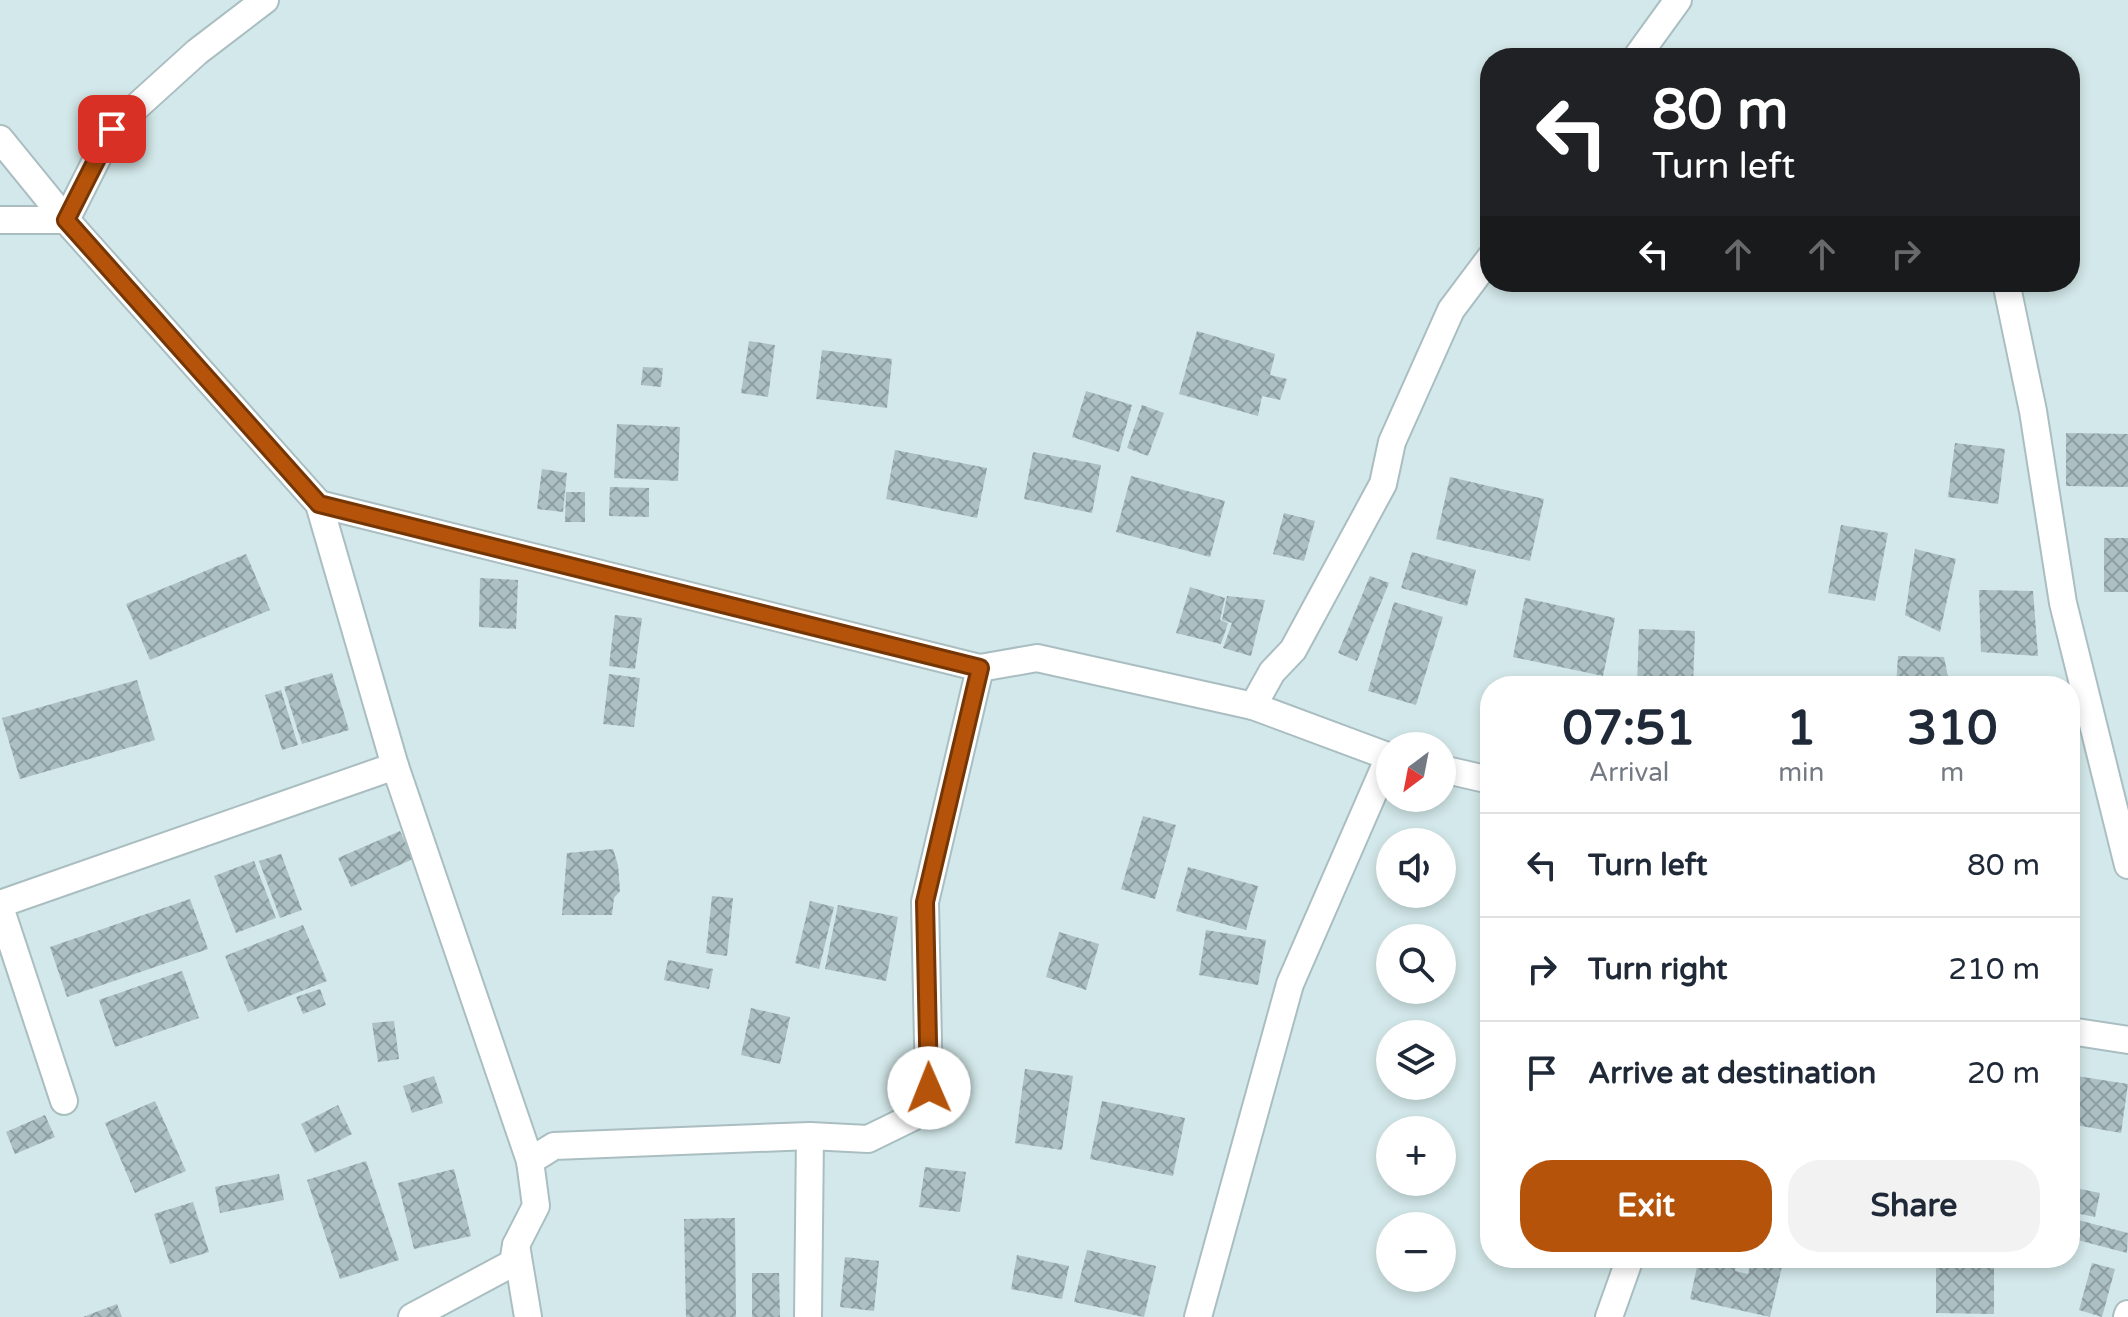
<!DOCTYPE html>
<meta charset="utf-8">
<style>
:root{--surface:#fff;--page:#f2f2f3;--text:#1f2937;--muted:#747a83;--line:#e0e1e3;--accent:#b45309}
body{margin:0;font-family:"Varela Round",sans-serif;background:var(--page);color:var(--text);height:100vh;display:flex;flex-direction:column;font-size:30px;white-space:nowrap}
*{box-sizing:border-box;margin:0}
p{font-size:26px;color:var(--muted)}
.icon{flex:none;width:44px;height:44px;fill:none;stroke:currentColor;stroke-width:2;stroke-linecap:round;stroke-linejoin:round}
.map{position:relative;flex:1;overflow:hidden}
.panel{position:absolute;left:1480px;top:676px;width:600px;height:592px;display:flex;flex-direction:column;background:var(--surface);border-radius:32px;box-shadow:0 4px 12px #0003}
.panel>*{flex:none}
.banner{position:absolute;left:1480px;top:48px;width:600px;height:244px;border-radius:32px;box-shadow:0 4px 12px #0003;background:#202124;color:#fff;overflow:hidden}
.needle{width:52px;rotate:212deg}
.tools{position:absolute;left:1376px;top:732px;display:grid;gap:16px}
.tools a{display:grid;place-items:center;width:80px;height:80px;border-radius:50%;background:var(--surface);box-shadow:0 4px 12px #0003;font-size:40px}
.pin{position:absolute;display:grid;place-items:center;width:68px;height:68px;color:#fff;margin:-34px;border-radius:16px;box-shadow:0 4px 12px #0006}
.me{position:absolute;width:88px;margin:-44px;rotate:359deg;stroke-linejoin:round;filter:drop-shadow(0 0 6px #0008)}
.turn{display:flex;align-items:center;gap:28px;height:168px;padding:0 40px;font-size:36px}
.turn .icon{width:104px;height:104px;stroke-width:2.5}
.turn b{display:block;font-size:56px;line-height:68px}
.lanes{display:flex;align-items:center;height:76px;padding:0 40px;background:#0003;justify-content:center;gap:40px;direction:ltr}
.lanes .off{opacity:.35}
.eta{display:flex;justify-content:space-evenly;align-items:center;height:136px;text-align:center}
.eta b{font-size:48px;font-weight:700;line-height:56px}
.primary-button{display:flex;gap:16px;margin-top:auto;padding:16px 40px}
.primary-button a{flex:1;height:92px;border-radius:32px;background:var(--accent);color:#fff;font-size:32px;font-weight:700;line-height:92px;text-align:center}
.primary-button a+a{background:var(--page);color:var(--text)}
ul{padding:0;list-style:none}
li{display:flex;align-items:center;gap:24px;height:104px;padding:0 40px;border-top:2px solid var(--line)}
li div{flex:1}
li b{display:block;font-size:30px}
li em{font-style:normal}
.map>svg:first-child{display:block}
.building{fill:url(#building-cross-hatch)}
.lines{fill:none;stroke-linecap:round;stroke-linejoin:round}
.minor-casing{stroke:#aabec1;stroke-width:30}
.minor{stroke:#fff;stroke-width:26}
.route-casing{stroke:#753606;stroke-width:20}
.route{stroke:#b45309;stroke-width:14}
</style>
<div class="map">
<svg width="2128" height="1317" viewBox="0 0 2128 1317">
<defs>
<pattern id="building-cross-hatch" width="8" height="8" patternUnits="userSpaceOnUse" patternTransform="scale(2)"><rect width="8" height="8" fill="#acc0c3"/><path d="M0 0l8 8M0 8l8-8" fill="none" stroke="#8d9da0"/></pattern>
</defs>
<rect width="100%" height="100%" fill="#d3e8ea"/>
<!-- building -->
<g class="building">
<path d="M1197 331 1275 354 1270 375 1287 379 1280 400 1262 396 1258 416 1179 394Z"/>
<path d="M749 341 775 345 768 397 741 393Z"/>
<path d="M822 350 892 359 887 408 816 399Z"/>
<path d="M643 367 663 368 661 387 641 385Z"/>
<path d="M1086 391 1132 405 1119 452 1072 437Z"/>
<path d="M1142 405 1164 413 1148 456 1127 448Z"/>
<path d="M617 424 680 427 678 481 614 478Z"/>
<path d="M2066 433 2128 434V487L2066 486Z"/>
<path d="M1955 443 2005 449 1998 504 1948 497Z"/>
<path d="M895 450 987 468 977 518 886 499Z"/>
<path d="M1033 452 1101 465 1092 513 1024 499Z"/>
<path d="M542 469 567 473 563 512 537 509Z"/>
<path d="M1131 476 1225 501 1210 557 1116 532Z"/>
<path d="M1450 477 1544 499 1530 561 1436 539Z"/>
<path d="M610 487 649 488V517L609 516Z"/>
<path d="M566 492H585V522H565Z"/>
<path d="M1284 513 1315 521 1304 561 1273 554Z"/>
<path d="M1841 525 1888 533 1875 601 1828 593Z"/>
<rect x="2104" y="538" width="24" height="54"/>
<path d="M1915 549 1956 559 1940 632 1905 615Z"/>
<path d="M1412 552 1476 570 1467 606 1401 588Z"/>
<path d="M246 554 270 610 150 660 126 604Z"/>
<path d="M1370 576 1389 583 1357 661 1338 653Z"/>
<path d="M480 578 518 580 516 629 479 627Z"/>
<path d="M1190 587 1225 598 1220 620 1228 623 1221 644 1176 633Z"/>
<path d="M1979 590 2033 591 2038 656 1981 652Z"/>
<path d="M1227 596 1265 600 1251 656 1223 648 1232 623 1222 620Z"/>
<path d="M1525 598 1615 618 1603 676 1513 657Z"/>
<path d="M1394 602 1443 617 1416 705 1368 691Z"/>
<path d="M615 615 642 618 635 669 609 666Z"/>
<path d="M1639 629 1695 631 1693 686H1637Z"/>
<path d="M1898 656 1944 657 1948 677 1969 680 1968 686H1896Z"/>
<path d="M332 673 349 730 302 744 284 687Z"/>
<path d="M609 674 640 678 634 727 603 724Z"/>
<path d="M137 680 155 740 20 779 2 718Z"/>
<path d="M281 690 298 745 282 750 265 695Z"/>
<path d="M1143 816 1176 825 1155 899 1121 889Z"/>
<path d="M400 831 413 859 351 887 338 858Z"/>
<path d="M613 849 618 865 620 891 614 898 612 915H562L567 853Z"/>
<path d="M281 854 302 910 280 918 259 861Z"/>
<path d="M254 861 276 918 236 933 214 876Z"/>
<path d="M1188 867 1258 886 1246 930 1176 911Z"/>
<path d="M712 896 733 898 727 956 706 953Z"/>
<path d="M190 899 208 949 67 997 50 947Z"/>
<path d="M810 901 834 907 819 969 795 963Z"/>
<path d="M838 905 898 917 886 981 825 969Z"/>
<path d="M303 925 327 981 248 1012 225 956Z"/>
<path d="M1206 930 1266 940 1258 985 1199 975Z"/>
<path d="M1059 932 1099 944 1086 990 1046 977Z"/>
<path d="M668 960 713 969 709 989 664 980Z"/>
<path d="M182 971 199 1018 115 1047 99 1000Z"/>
<path d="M320 989 326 1005 303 1014 296 997Z"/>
<path d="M751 1008 790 1017 780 1064 741 1055Z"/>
<path d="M394 1021 399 1059 378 1062 372 1023Z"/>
<path d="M1025 1069 1073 1076 1062 1150 1015 1143Z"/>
<path d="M2070 1075 2128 1084 2121 1133 2070 1124Z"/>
<path d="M434 1076 443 1103 412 1113 403 1086Z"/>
<path d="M155 1101 186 1171 135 1193 105 1123Z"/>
<path d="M1102 1101 1185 1118 1173 1176 1090 1159Z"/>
<path d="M338 1105 352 1134 315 1153 301 1124Z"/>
<path d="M45 1115 55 1137 15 1154 6 1132Z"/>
<path d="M366 1161 399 1260 340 1279 307 1180Z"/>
<path d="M925 1167 966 1172 960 1212 919 1207Z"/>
<path d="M454 1169 471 1236 414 1249 398 1183Z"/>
<path d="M279 1174 284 1200 220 1213 215 1187Z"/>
<path d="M2070 1187 2100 1193 2095 1217 2070 1212Z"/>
<path d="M193 1202 209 1252 170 1264 154 1214Z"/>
<path d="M735 1218 736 1317H686L684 1219Z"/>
<path d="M2070 1218 2128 1233 2127 1253 2070 1238Z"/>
<path d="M1087 1250 1156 1266 1144 1317 1074 1302Z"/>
<path d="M1017 1255 1069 1266 1062 1299 1011 1289Z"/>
<path d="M845 1257 879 1261 874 1311 840 1307Z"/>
<path d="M1699 1258H1738L1735 1271 1748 1274 1752 1258H1784L1770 1317 1690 1299Z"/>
<path d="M2092 1263 2115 1269 2102 1317 2079 1310Z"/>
<path d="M1936 1266 1994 1267V1314L1936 1313Z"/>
<path d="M752 1273H779L780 1317H752Z"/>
<path d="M117 1304 122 1317H83Z"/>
</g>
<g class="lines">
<!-- minor casing -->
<g class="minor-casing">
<g id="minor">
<path d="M1636 58 1678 0"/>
<path d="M0 139 66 220 319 504 395 766 530 1161 536 1206 516 1245 513 1263 412 1317"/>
<path d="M0 220H66L112 129 197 52 265 0"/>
<path d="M2006 282 2033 411 2063 603 2128 865"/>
<path d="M319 504 980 668 1037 658 1253 706 1272 672 1293 650 1383 484 1392 442 1451 310 1490 258"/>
<path d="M1253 706 1390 757"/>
<path d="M1442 769 1490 780"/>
<path d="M0 904 395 766"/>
<path d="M0 907 64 1101"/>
<path d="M2070 1031 2128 1040"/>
<path d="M530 1161 554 1146 810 1136 868 1139 913 1117 929 1088 925 902 980 668"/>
<path d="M516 1245 528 1317"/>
<path d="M808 1317 810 1136"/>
<path d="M1198 1317 1290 984 1389 757"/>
<path d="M1609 1317 1630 1258"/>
<path d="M2127 1317 2128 1314"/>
</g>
</g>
<!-- minor -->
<use href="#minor" class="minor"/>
</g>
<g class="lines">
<!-- route casing -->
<g class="route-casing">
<path id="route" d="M112 129 66 220 319 504 980 668 925 902 929 1088"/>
</g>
<!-- route -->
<use href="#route" class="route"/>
</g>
</svg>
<div class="tools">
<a><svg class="needle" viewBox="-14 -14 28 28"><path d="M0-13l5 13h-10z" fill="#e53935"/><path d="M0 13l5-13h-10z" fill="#747a83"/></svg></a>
<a><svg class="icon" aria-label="sound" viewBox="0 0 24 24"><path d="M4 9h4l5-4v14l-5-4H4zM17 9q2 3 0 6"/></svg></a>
<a><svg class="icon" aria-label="search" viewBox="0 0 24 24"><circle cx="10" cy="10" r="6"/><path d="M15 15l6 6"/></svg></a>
<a><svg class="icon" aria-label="layers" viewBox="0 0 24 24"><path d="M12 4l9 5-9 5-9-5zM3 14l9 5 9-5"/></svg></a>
<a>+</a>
<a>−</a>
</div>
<div class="pin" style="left:112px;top:129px;background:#d93025"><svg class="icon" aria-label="arrive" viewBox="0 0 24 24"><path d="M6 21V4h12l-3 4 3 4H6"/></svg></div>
<svg class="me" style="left:929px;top:1088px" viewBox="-20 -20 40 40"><circle r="19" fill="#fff"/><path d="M0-13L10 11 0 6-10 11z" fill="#b45309"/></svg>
<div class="banner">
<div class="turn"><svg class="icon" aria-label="left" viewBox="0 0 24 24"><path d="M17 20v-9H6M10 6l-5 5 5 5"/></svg><div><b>80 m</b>Turn left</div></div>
<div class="lanes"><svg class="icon" aria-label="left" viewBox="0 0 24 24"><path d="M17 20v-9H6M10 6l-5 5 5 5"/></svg><svg class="icon off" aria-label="ahead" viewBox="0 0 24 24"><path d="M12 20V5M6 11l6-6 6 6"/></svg><svg class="icon off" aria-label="ahead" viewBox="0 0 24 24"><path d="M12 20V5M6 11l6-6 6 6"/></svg><svg class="icon off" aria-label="right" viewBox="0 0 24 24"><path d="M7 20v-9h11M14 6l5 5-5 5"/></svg></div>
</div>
<section class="panel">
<div class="eta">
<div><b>07:51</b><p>Arrival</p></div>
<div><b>1</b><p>min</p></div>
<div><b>310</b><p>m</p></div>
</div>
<ul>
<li><svg class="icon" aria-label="left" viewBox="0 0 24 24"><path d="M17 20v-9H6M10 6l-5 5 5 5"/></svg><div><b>Turn left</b></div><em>80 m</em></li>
<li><svg class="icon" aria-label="right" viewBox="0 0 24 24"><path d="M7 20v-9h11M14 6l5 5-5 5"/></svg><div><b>Turn right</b></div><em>210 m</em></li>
<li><svg class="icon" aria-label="arrive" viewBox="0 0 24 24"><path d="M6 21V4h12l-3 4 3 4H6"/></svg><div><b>Arrive at destination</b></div><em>20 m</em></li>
</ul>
<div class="primary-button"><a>Exit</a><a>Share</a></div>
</section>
</div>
